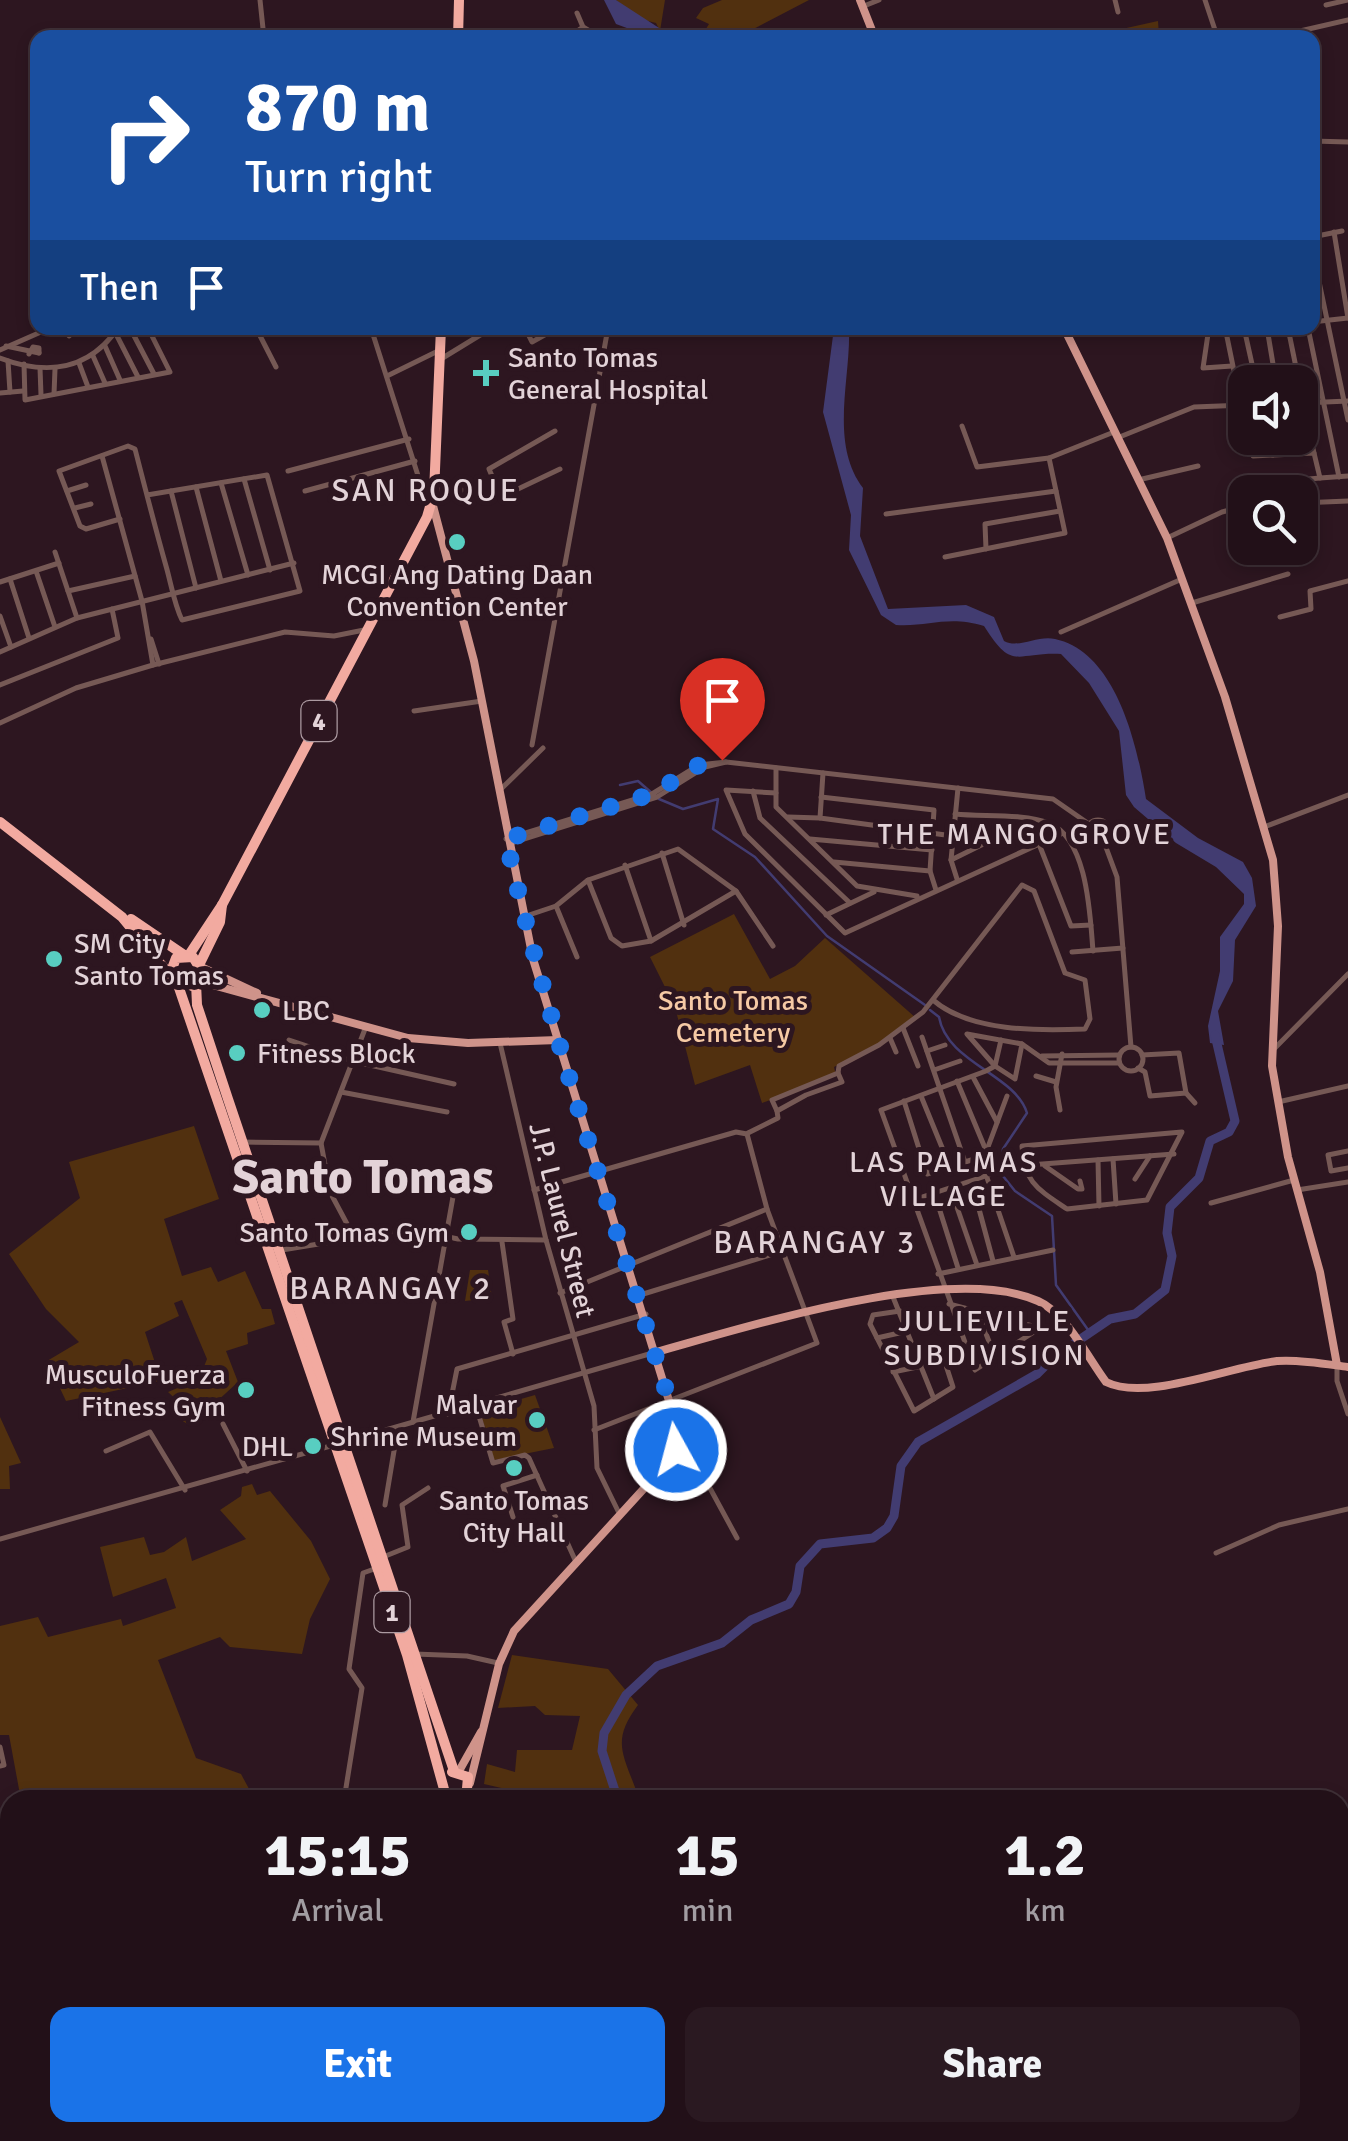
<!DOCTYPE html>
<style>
:root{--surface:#221018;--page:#2a1921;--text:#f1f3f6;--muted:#a29da2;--line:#3f3037;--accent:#1a73e8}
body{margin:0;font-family:Signika,sans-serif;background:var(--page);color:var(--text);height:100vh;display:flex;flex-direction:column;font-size:38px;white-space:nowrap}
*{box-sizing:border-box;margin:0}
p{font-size:32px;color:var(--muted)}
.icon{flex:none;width:55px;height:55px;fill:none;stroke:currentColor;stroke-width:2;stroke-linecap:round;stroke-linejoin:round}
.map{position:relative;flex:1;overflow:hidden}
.drawer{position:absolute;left:0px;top:1790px;width:1350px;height:352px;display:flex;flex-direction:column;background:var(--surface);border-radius:30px 30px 0 0;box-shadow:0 5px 15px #0003,0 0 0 2px var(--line)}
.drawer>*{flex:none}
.banner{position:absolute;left:30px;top:30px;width:1290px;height:305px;border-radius:20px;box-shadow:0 5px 15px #0003,0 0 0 2px var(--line);background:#1a4fa0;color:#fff;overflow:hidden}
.buttons{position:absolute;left:1228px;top:365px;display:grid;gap:20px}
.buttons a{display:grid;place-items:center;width:90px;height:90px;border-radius:20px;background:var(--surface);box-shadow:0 5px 15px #0003,0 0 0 2px var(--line);font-size:50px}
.pin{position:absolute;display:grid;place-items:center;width:85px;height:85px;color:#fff;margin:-102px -42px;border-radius:50% 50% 50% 0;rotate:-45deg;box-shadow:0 0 10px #0007}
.pin .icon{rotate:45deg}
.me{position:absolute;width:110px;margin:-55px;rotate:353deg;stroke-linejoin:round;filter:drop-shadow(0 0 8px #0008)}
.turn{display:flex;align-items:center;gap:35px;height:210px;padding:0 50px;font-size:45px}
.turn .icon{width:130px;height:130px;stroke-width:2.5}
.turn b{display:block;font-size:70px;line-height:85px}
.then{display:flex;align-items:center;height:95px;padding:0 50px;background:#0003;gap:20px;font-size:38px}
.eta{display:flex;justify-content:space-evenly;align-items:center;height:170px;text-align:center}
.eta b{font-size:60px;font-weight:700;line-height:70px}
.button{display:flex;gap:20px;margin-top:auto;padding:20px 50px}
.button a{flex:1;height:115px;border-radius:20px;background:var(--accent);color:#fff;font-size:40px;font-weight:700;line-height:115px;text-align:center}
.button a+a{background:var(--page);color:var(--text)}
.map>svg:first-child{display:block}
.green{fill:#51300f}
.water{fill:#423c71}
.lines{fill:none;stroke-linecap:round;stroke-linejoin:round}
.stream{stroke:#423c71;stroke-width:2.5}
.river{stroke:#423c71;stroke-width:9}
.minor{stroke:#765955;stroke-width:5}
.major{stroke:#cf938a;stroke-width:8}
.highway{stroke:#f2aaa0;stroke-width:10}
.route{stroke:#1a73e8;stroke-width:18;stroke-dasharray:0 32.4}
.poi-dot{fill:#58cec1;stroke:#2d1620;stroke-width:4}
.labels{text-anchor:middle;stroke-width:10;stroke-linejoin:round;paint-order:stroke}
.shield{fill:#2d1620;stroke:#ac9aa1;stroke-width:2.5}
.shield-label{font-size:25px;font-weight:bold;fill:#e3d3d8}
.poi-label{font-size:28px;fill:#e3d3d8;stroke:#2d1620;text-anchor:start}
.park-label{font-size:28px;fill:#f6caa5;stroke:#2d1620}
.street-label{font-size:28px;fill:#e3d3d8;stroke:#2d1620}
.neighbourhood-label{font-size:30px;letter-spacing:2.5px;fill:#e3d3d8;stroke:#2d1620}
.quarter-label{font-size:32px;letter-spacing:2.5px;fill:#e3d3d8;stroke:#2d1620}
.town-label{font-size:48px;font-weight:bold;fill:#e3d3d8;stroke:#2d1620}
</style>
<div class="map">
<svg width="1348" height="2141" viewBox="0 0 1348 2141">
<rect width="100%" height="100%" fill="#2d1620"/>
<!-- green -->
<g class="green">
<path d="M616 0H665L660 31 656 23 640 19Z"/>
<path d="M722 0H809L738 37H731L728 30 713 31 714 37H701L709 24 696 18 703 8Z"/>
<path d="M1158 21 1159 36 1173 37H1086Z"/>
<path d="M734 914 770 979 795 966 825 938 916 1018 889 1038 834 1067 836 1076 762 1103 750 1065 695 1085 675 1007 650 957Z"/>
<path d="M194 1126 219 1199 164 1219 182 1276 211 1267 218 1282 245 1271 262 1309H271L275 1324 247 1333 248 1344 226 1351 238 1382 190 1426 177 1417 183 1406 168 1392 199 1379 207 1359 182 1300 174 1303 179 1316 145 1332 161 1381 66 1401 47 1361 79 1342 46 1309 9 1254 80 1198 69 1162Z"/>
<path d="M470 1270H488L492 1298 465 1301Z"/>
<path d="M535 1395 554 1448 494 1460 480 1411Z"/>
<path d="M0 1417 21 1463 9 1466 10 1489H0Z"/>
<path d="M252 1484 257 1495 270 1491 311 1541 330 1579 310 1619 302 1654 230 1647 220 1637 158 1660 196 1758 241 1774 255 1800H21L9 1735H0V1626L38 1617 48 1637 121 1619 123 1626 176 1608 166 1578 113 1597 100 1547 144 1537 150 1555 164 1552 186 1537 192 1561 246 1539 220 1510 241 1496 242 1487Z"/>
<path d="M512 1655 608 1669 638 1705C612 1740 622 1752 636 1790L630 1794 633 1800H515L510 1790 484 1784 487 1764 515 1772 517 1750H572L580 1716 545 1715 535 1706 498 1708Z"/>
<path d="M309 2132 400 2133 401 2141H330Z"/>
</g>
<!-- water -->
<g class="water">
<path d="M604 0H616L673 37H651L616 24Z"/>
<path d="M834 328H849C851 379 829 443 863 488L860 536 888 609 966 605 994 617 1004 641C1019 649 1037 635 1055 639 1117 652 1138 748 1146 799L1198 838 1243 862 1252 878 1256 906 1235 940 1233 981 1218 1011 1224 1045 1210 1043 1208 1026 1220 971V937L1244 904V894L1216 867 1176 843 1134 807 1126 795 1119 731 1089 683 1061 654C1015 652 1013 672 984 626 948 615 929 627 896 625L881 615 849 550 851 515 823 412Z"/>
</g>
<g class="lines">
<!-- stream -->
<g class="stream">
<path d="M620 785 638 781 653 794"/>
<path d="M659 799 683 809 718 799 713 829 755 857 827 936 925 1005"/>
<path d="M930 1010 939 1017C947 1063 1015 1074 1027 1113L1003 1149 1001 1168"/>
<path d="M1003 1176 1015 1191 1052 1216 1056 1285 1091 1334"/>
</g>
<!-- river -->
<g class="river">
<path d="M618 1800 602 1751 604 1733 626 1695 657 1666 722 1643 751 1620 789 1604 796 1592 800 1566 820 1544 873 1538 887 1528 894 1516 901 1466 918 1442 1037 1374 1054 1357 1110 1319 1135 1314 1165 1290 1172 1256 1167 1233 1170 1207 1199 1178 1210 1141 1229 1132 1235 1121 1215 1035"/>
<path d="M796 2132 800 2141"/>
<path d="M511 2141V2132"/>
</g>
<!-- minor -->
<g class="minor">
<path d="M260 0 264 38"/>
<path d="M1115 0 1118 12"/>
<path d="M1205 0 1217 36"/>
<path d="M1326 5 1348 0"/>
<path d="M864 6 879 0"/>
<path d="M577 13 583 27"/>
<path d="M1300 31 1348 20"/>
<path d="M567 38 583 27 601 38"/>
<path d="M1312 141 1348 142"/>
<path d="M1334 232 1348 318"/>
<path d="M1312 237 1342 231"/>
<path d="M1312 248 1348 420"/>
<path d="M1312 322 1348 318"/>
<path d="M65 328 69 336"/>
<path d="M130 328 154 374"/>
<path d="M256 328 276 367"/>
<path d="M371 328 428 507"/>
<path d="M525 328 532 342 557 328"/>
<path d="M1244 328 1256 382"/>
<path d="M1267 328 1276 382"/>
<path d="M1288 328 1299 382"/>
<path d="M1308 328 1339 477"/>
<path d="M115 332 138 377"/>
<path d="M1226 332 1245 425"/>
<path d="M6 346 39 353"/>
<path d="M105 346 120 380"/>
<path d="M0 350 50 328"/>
<path d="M29 354 33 347 39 348V353"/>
<path d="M93 356 105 383"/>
<path d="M0 358C47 376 89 370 118 328"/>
<path d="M441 359 490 329"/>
<path d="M8 361 10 392"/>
<path d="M79 363 88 387"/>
<path d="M24 364 25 400 170 372 148 328"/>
<path d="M1232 366 1203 368 1208 334 1266 328"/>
<path d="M40 368 41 395"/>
<path d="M387 376 438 351"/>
<path d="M1300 390 1314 453"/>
<path d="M0 393 23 391"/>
<path d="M54 394 55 369"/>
<path d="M1303 403 1348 401"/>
<path d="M962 426 977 467 1049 458"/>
<path d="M555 431 489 469 501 497 560 469"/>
<path d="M1117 438 1194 407 1245 405"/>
<path d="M1248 438 1253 456 1314 453 1320 478 1348 476"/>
<path d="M1269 438 1273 455"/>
<path d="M1289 438 1293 454"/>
<path d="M102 456 142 601 153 665"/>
<path d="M288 471 409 439"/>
<path d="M244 479 270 570"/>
<path d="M1138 480 1198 466"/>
<path d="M221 483 248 575"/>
<path d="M196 487 221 581"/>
<path d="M67 491 86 485"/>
<path d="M171 491 196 588"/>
<path d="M305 491 415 461"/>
<path d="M1310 492 1309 479 1320 478"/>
<path d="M433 498 493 482"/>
<path d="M1300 503 1348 501"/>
<path d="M75 508 91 504"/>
<path d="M886 514 1056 491"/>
<path d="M120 519 86 529 80 526 59 471 128 446 135 449C145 488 155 527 166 566 171 583 174 604 182 620L300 591 267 475 147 495"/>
<path d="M1167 538 1222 512 1245 506"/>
<path d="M986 549 985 524 1060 511"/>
<path d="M55 552 77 618"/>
<path d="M945 557 1065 533 1049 458 1114 432"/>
<path d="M36 571 55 627"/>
<path d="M10 579 29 638"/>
<path d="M0 582 59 563"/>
<path d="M68 591 135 576"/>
<path d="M1192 603 1288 574"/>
<path d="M0 616 11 647"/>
<path d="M1280 617 1311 609 1310 591 1348 581"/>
<path d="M1061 632 1182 579"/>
<path d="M151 639 159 664"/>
<path d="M0 652 77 618 294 563"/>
<path d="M0 685 118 638 112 609"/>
<path d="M414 711 482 701"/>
<path d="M0 723 76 688 153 665 285 632 334 636 364 630"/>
<path d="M532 745 608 328"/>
<path d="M726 762 1053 799 1089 824"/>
<path d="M776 768V807L857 886 917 896"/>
<path d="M823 773 820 818 953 836"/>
<path d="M500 790 543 748"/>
<path d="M753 791 760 818 850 903"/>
<path d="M776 793 726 790 745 834 845 933 1061 834"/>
<path d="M821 797 934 810 930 871 936 890"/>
<path d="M955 814C983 817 1023 813 1049 823 1088 839 1090 916 1093 951"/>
<path d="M788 817 820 818"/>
<circle cx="1098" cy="832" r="12"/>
<path d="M1264 827 1348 795"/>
<path d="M506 839 652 794 699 765 726 762 705 767 657 797 511 843"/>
<path d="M810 839 932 850"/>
<path d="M1104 842 1117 877 1131 1047"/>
<path d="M1039 844 1071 926 1091 925"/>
<path d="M662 853 684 925"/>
<path d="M951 860 1026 823"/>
<path d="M834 862 930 871"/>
<path d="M625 865 651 941"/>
<path d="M957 879 951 860 958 788"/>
<path d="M588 880 611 938 622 946 651 941 736 891"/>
<path d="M556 906 577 957"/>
<path d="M826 915 874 892"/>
<path d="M526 916 556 906 588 880 678 849 736 891 773 946"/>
<path d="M1072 952 1123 948"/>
<path d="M903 1028 918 1066"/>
<path d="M967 1034 1022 1044 1015 1079 995 1066Z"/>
<path d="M922 1037 965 1162"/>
<path d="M890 1038 896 1052"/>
<path d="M289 1040 352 1061 454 1084"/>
<path d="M500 1043 546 1240 594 1406 597 1468 619 1513"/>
<path d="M1022 1044 1049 1063H1119"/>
<circle cx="1131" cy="1059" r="12"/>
<path d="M1273 1050 1348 974"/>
<path d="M927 1051 945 1045"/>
<path d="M1142 1055 1179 1053 1186 1093"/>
<path d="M1042 1056 1119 1055"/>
<path d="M1138 1068 1145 1072 1150 1096 1186 1093 1195 1103"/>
<path d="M934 1070 960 1061"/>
<path d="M1036 1076 1056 1082"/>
<path d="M973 1077 997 1122"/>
<path d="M957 1081 985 1148"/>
<path d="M341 1092 447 1112"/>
<path d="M921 1096 950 1167"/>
<path d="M1007 1096 982 1163 1014 1257"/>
<path d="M904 1101 927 1174 984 1156"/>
<path d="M1278 1102 1348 1086"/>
<path d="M1060 1110 1056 1087 1062 1054"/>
<path d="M777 1111 772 1100 838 1073 839 1066 879 1045 923 1012 1022 885 1034 891 1065 973 1085 980 1090 1019 1085 1029C1039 1031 970 1032 933 1000"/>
<path d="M1182 1132 1147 1200 1067 1209C1039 1190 1023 1182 1022 1146Z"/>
<path d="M748 1133 778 1118 777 1111 806 1095 842 1082 838 1073"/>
<path d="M242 1142 321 1143 365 1029"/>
<path d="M321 1143 330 1192 354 1237"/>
<path d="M1348 1151 1328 1155 1331 1171 1348 1168"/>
<path d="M1113 1159 1116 1204"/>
<path d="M1098 1160 1099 1206"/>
<path d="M1045 1166 1078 1189H1082L1080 1181"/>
<path d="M1135 1179 1150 1156"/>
<path d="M972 1183 993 1261"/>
<path d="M534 1190 736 1132 747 1134 767 1209 817 1343 594 1430"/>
<path d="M951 1190 977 1265"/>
<path d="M1297 1190 1348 1182"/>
<path d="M935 1195 958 1268"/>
<path d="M913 1200 1016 1166 1174 1154"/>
<path d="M1211 1203 1294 1180"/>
<path d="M502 1242 513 1319 504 1322 513 1354"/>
<path d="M282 1250 410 1229 458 1239 546 1240"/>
<path d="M938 1274 1053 1250"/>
<path d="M560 1293 767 1209"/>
<path d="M640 1295 783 1251"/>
<path d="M893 1297 934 1399"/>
<path d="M949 1304 1040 1328 975 1370 881 1110 986 1071 995 1066 1001 1040"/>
<path d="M900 1311 873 1315 870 1324 914 1411 953 1387 941 1350 919 1359"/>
<path d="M978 1313 995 1357"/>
<path d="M877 1338 908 1331"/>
<path d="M1337 1365V1381L1348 1414"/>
<path d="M893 1372 922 1366"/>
<path d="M476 1406 493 1463 525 1455 529 1458 576 1562"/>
<path d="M448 1414 457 1369 646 1314"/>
<path d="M413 1422 456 1180"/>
<path d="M223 1424 247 1471"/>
<path d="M679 1431 737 1538"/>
<path d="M344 1442 656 1352"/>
<path d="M106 1451 150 1432 185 1490"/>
<path d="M385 1505 398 1427"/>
<path d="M513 1517 503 1486 537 1475"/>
<path d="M0 1539 334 1445"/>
<path d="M1216 1553 1279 1525 1348 1509"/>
<path d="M383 1557 408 1547 402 1505 428 1488"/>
<path d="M415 1654 467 1656 498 1663"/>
<path d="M0 1747 4 1765 0 1766"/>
<path d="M344 1800 362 1688 349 1669 363 1573 377 1568"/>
<path d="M0 1874 10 1873"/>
<path d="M0 1900 10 1899"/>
<path d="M0 1918 10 1962"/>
<path d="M0 2003 10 2001"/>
<path d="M0 2032 10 2031"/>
<path d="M0 2059H10"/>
<path d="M0 2065H10"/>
<path d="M643 2132 646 2141"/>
<path d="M741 2132 749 2141"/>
<path d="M305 2141 306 2132"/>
<path d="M554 2141 572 2132"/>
<path d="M706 2141 717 2132"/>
</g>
<!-- major -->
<g class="major">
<path d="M860 0 875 38"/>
<path d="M1064 328 1167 538 1225 697 1273 860 1278 926 1272 1066 1288 1157 1320 1272 1337 1365"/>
<path d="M432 502 474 661 533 959 678 1430 670 1460 514 1631 499 1664 470 1783"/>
<path d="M201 967 257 993"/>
<path d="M198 981 408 1038 468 1043 558 1040"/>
<path d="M656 1352C747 1327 951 1262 1038 1301 1066 1313 1088 1358 1106 1382 1146 1402 1231 1366 1277 1361 1299 1359 1326 1364 1348 1367"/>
<path d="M459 1771 481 1732"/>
</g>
<!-- highway -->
<g class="highway">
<path d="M458 38 459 0"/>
<path d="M0 822 122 917 178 985 407 1655 447 1800"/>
<path d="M131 919 184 955"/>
<path d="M189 955 222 905 427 517 434 493 441 328"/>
<path d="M200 963 220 922 222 905"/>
<path d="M170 974 176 958 193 957 202 972 192 986"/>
<path d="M196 983 197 1005 228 1099 454 1771"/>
<path d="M452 1772 468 1777 466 1800"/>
<path d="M1340 1903 1348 1894"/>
<path d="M1340 1926 1348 1917"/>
<path d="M410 2132 411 2141"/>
<path d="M1119 2141 1127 2132"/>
<path d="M1144 2141 1152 2132"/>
</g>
</g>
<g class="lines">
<!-- route -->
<path class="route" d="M676 1450 678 1430C619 1233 551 1039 506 839L652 794 699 765 722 760"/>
</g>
<!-- markers -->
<g class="poi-dot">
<path d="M481 358h10v10h10v10h-10v10h-10v-10h-10v-10h10z"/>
<circle cx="457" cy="542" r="10"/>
<circle cx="54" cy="959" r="10"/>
<circle cx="262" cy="1010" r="10"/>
<circle cx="237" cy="1053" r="10"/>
<circle cx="469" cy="1232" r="10"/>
<circle cx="246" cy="1390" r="10"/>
<circle cx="537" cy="1420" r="10"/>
<circle cx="313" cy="1446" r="10"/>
<circle cx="514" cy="1468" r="10"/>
</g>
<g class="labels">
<!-- shield labels -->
<g class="shield">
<rect x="301.5" y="701" width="35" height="40" rx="8"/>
<rect x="374.5" y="1592" width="35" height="40" rx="8"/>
</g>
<g class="shield-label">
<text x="319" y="730">4</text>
<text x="392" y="1621">1</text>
</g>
<!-- poi labels -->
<g class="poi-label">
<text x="508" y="367">Santo Tomas<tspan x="508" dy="32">General Hospital</tspan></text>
<text x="457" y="584" text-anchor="middle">MCGI Ang Dating Daan<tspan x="457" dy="32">Convention Center</tspan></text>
<text x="74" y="953">SM City<tspan x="74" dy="32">Santo Tomas</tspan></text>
<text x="282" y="1020">LBC</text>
<text x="257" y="1063">Fitness Block</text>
<text x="449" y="1242" text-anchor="end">Santo Tomas Gym</text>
<text x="226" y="1384" text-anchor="end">MusculoFuerza<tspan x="226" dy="32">Fitness Gym</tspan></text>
<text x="517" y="1414" text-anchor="end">Malvar<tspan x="517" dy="32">Shrine Museum</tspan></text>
<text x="293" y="1456" text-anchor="end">DHL</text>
<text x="514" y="1510" text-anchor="middle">Santo Tomas<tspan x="514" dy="32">City Hall</tspan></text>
</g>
<!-- park labels -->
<g class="park-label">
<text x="733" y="1010">Santo Tomas<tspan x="733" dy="32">Cemetery</tspan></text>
</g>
<!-- street labels -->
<g class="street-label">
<text transform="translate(563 1220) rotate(76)" y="10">J.P. Laurel Street</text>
</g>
<!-- neighbourhood labels -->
<g class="neighbourhood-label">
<text x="1025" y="844">THE MANGO GROVE</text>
<text x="944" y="1172">LAS PALMAS<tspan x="944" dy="34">VILLAGE</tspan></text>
<text x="985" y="1331">JULIEVILLE<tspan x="985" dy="34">SUBDIVISION</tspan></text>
</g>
<!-- quarter labels -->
<g class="quarter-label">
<text x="426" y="501">SAN ROQUE</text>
<text x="815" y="1253">BARANGAY 3</text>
<text x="391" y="1299">BARANGAY 2</text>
</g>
<!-- town labels -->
<g class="town-label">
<text x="363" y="1193">Santo Tomas</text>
</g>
</g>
</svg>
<div class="buttons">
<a><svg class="icon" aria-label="sound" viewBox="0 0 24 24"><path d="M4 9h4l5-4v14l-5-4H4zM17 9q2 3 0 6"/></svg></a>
<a><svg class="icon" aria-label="search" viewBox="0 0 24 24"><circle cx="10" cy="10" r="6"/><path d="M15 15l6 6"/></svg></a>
</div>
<div class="pin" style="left:722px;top:760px;background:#d93025"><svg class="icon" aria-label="arrive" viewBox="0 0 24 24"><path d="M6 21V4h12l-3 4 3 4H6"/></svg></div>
<svg class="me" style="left:676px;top:1450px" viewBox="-20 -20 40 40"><circle r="17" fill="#1a73e8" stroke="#fff" stroke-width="3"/><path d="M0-11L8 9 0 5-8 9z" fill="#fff"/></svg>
<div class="banner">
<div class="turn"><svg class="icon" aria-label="right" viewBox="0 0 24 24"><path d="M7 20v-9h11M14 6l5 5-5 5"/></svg><div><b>870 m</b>Turn right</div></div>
<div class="then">Then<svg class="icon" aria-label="arrive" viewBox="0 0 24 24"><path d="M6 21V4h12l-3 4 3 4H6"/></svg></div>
</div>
<section class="drawer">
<div class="eta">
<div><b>15:15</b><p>Arrival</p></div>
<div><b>15</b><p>min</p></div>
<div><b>1.2</b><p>km</p></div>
</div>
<div class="button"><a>Exit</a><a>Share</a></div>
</section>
</div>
